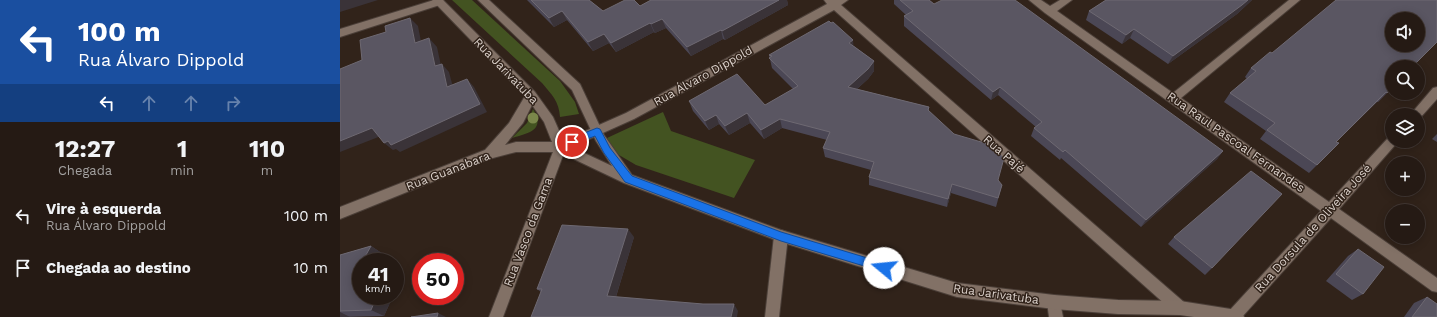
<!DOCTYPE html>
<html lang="pt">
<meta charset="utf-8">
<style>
:root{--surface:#251a14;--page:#312722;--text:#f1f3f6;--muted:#a3a1a0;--line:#423834}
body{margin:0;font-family:"Work Sans",sans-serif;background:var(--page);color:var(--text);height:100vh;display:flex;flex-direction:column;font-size:15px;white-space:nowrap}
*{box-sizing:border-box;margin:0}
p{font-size:13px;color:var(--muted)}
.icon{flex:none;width:22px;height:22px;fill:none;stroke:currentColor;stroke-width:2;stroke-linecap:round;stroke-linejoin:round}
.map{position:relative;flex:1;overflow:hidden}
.panel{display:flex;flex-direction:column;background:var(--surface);width:340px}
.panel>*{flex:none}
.banner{background:#1a4fa0;color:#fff;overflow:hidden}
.tools{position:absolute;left:1045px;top:12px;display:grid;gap:8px}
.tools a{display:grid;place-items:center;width:40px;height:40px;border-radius:50%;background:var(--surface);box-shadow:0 2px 10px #0003,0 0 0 1px var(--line);font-size:20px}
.speed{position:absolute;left:12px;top:253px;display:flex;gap:8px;font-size:20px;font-weight:700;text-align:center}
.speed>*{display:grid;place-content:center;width:52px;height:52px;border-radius:50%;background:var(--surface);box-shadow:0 2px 10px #0003,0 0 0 1px var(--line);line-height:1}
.speed small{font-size:10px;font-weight:400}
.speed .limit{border:6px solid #d22;background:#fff;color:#111}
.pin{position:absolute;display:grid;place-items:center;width:34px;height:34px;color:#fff;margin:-17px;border:2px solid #fff;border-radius:50%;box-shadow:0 1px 4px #0007}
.me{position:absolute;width:44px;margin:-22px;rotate:287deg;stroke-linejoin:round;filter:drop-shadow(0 0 3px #0008)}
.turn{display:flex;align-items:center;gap:14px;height:84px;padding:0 12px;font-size:18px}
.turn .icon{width:52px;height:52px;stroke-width:2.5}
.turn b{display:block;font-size:28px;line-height:34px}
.lanes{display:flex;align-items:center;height:38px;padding:0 12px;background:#0003;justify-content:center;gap:20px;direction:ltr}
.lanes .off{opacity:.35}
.eta{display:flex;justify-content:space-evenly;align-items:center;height:68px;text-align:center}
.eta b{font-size:24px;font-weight:700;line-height:28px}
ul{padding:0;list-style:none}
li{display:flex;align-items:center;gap:12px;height:52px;padding:0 12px}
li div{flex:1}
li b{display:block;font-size:15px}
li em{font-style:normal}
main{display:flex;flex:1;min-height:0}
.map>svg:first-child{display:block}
.green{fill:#435321}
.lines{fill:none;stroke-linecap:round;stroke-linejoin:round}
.street-casing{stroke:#4b3f38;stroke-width:2}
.secondary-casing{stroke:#4b3f38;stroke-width:2}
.street{fill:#827166;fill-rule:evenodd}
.secondary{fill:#827166;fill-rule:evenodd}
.tree{fill:#7a864a}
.wall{fill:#4b4755}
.shaded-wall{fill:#3a3338}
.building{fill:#5a5662;stroke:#6e6972;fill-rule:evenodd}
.route{fill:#1a73e8;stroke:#114b97}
.labels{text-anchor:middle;stroke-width:3;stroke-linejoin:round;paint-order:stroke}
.street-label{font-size:12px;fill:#dbd1cb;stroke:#31231a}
</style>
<main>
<section class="panel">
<div class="banner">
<div class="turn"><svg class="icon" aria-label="left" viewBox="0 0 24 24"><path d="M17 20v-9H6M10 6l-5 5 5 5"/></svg><div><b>100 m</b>Rua Álvaro Dippold</div></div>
<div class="lanes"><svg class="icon" aria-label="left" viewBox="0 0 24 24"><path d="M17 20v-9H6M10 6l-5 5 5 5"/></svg><svg class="icon off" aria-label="ahead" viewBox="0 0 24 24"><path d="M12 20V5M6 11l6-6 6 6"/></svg><svg class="icon off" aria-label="ahead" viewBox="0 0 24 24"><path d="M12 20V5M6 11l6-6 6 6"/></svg><svg class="icon off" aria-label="right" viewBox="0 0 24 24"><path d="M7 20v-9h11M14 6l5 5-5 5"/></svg></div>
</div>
<div class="eta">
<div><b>12:27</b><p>Chegada</p></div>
<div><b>1</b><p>min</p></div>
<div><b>110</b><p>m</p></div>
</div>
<ul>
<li><svg class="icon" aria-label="left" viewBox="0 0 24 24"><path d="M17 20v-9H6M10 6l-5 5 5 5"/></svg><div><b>Vire à esquerda</b><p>Rua Álvaro Dippold</p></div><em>100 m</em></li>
<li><svg class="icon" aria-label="arrive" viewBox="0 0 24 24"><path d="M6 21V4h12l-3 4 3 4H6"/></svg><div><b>Chegada ao destino</b></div><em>10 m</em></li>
</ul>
</section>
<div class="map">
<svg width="1097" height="317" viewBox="0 0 1097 317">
<rect width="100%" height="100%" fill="#31231a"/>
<!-- green -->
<g class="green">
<path d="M112 0H132L220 81 235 102 239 114 220 117C219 101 212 95 202 83Z"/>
<path d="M193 109C206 130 189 133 172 138L187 123Z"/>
<path d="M323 112 331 131 415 160 394 198 296 165 279 155 273 149 267 138Z"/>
</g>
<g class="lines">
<!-- street casing -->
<g class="street-casing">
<g id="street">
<path d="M94 0H103L104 2 103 4 0 37V29Z"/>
<path d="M484 0H508L501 5 845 303 847 308 845 313 840 315 835 313 494 10 294 119 225 150 163 317H149L216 144 286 113 487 4Z"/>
<path d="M689 0H701L710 6 720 0H732L717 11 833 93 949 0H960L841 98 989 202 1048 138 1052 136V141H1058L1056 144 999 209 1097 278V292L1092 291 991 218 902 317H887L889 311 981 211 705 13Z"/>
<path d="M1097 87V99L1080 118 1078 119V115H1070L1093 88Z"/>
<path d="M441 230 446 232 448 236 439 317H425L434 236 436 232Z"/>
<path d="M714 295 719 297 723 317H709L707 302 709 297Z"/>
</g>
</g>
<!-- secondary casing -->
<g class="secondary-casing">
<path id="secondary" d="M92 0H103L195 92 213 117 225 144 272 166 256 141 232 90 138 0H149L240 84 264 135 292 175 441 230 617 283 714 295 778 300 840 301 897 310 902 312 904 317H854L840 315 778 314 714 309 617 297 441 242 284 183 219 152H176L149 159 0 219V207L145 150 169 123 185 96ZM192 105 204 122 212 142H176L165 145 183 123Z"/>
</g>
<!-- street -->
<use href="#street" class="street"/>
<!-- secondary -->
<use href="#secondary" class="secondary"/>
</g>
<!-- trees -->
<circle class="tree" cx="193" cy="118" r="5.5"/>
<!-- wall -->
<g class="wall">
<path d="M187 0H249L263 11 300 6 311 0H447L448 5 385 40 383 39 351 56 326 28 315 33 314 32 276 52 269 43 253 51 227 20 214 27Z"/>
<path d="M554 0H589L594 4 883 151 877 159 801 227 721 158 720 160 691 136 694 128 696 127 658 95 651 100 564 26V16L566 15 554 4Z"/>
<path d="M766 0H912L897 14 828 64 790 38 782 44 746 20 749 11Z"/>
<path d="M514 46 534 61V71L528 79 517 89 589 107V111L662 185 656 207 611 193 607 207 529 185V177L531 170 485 157 483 148 487 140 442 128 424 139 410 123 389 135 379 124 369 130 353 111 349 101 425 105 453 89 432 68 429 55Z"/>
<path d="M932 53 1052 88 1038 102H1037L996 142 977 165 969 173 920 139 926 131 884 102 890 93 907 79 905 77 911 68Z"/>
<path d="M1097 134V142L1092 139Z"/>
<path d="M294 237 276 297 398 311 201 292 197 289Z"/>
<path d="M834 237 872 268 865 275 828 244Z"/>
<path d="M31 246 43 254 39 262H21V296H53L44 316 0 317V255Z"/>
<path d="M1018 249 1023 294 1012 300 986 281 1008 256Z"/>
<path d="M1087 297 1097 317H1064L1074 303Z"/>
</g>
<!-- shaded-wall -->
<g class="shaded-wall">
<path d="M0 0H38L0 12Z"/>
<path d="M439 0H447L448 5 385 40 382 31Z"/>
<path d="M908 0H912L897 14 828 64 833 56Z"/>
<path d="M222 11 227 20 214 27 209 18Z"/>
<path d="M70 18 78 26 83 52 75 43Z"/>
<path d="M322 19 326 28 315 33 311 24Z"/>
<path d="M310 23 314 32 276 52 271 43Z"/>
<path d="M794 29 790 38 782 44 786 35Z"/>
<path d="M381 30 383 39 351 56 347 47Z"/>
<path d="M264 34 269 43 253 51 248 42Z"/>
<path d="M89 38 97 47 103 75 95 66Z"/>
<path d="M513 40 514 50 509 43Z"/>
<path d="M534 61V71L528 79 509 96 508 87Z"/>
<path d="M102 64 109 72 115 95 107 87Z"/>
<path d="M127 79 134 87 147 112 60 152 56 149 53 150 44 143 48 141Z"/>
<path d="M660 87 658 95 651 100 653 92Z"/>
<path d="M407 113 410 123 389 135 385 126Z"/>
<path d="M376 115 379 124 369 130 365 121Z"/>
<path d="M440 119 442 128 424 139 421 130Z"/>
<path d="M32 128 41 136 0 152V141Z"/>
<path d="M883 151 877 159 801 227 806 220Z"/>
<path d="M612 184 611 193 607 207 608 199Z"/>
<path d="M288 229 294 237 274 303 267 296Z"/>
<path d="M31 246 43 254 39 262H22Z"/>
<path d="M55 270 62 275 55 292Z"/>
<path d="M37 296H53L44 316 31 310Z"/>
<path d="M394 304 398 311 397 317H391Z"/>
<path d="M0 312 10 317H0Z"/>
<path d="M98 313 106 317H97Z"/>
</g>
<!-- building -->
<g class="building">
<path d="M191 0H249L263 11 285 0H294L300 6 311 0H439L382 31 381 30 347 47 322 19 311 24 310 23 271 43 264 34 248 42 222 11 209 18Z"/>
<path d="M560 0H589L594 4 602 0H675L883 151 806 220 725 150 723 152 694 128 702 122 660 87 653 92 564 16 573 11Z"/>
<path d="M766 0H908L902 5 833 56 794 29 786 35 749 11Z"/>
<path d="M996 0H1097V42L1072 67H1052V88L1047 93 1046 92 996 142 999 143 977 165 927 130 935 123 890 93 916 71 911 68 930 52 932 53ZM1052 19H1078V45H1052Z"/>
<path d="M70 18 75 43 89 38 95 66 102 64 107 87 127 79 140 104 51 145 48 141 44 143 32 128 0 141V69L22 60 20 40 46 32 45 26Z"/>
<path d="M489 21 491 23 493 22 513 40 509 43 534 61 528 69 508 87 589 107 588 110 614 134 648 144 664 158 658 180 662 185 658 198 612 184 608 199 529 177 534 162 483 148 490 132 440 119 421 130 407 113 385 126 376 115 365 121 349 101 397 74 425 105 458 86 429 58 432 56 429 55Z"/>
<path d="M911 171 942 194 872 268 834 237Z"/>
<path d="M222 225 288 229 267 296 363 304H394L391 317H191L202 289H197Z"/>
<path d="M31 246 22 262H21V265L19 268H21V296H37L31 310 0 311V255Z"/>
<path d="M1018 249 1044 267 1023 294 996 274Z"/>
<path d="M1087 297 1097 304V317H1072Z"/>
<path d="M98 313 97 317H71Z"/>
</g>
<!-- route -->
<path class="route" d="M257 128 260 129 270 148 292 176 441 232 544 263 547 264 549 268 547 271 544 272 441 241 285 182 264 153 255 136 232 145 229 144 228 142 229 139Z"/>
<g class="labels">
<!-- street labels -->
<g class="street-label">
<text transform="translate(166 71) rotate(46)" y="4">Rua Jarivatuba</text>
<text transform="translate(363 76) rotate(-29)" y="4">Rua Álvaro Dippold</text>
<text transform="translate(896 142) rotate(35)" y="4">Rua Raul Pascoal Fernandes</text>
<text transform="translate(664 154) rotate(41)" y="4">Rua Pajé</text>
<text transform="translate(108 171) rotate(-21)" y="4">Rua Guanabara</text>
<text transform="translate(973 228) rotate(-48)" y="4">Rua Dorsula de Oliveira José</text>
<text transform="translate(188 232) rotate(-69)" y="4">Rua Vasco da Gama</text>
<text transform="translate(656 294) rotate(8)" y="4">Rua Jarivatuba</text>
</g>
</g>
</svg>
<div class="tools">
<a><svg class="icon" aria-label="sound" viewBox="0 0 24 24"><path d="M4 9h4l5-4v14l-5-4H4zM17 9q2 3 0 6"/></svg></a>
<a><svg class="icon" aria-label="search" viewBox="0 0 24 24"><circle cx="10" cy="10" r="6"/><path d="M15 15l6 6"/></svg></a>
<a><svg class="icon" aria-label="layers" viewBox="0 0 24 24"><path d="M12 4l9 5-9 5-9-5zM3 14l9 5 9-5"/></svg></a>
<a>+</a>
<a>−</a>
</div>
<div class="speed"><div>41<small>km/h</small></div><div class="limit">50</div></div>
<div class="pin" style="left:232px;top:142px;background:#d93025"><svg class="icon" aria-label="arrive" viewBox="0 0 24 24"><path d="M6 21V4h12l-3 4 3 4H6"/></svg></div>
<svg class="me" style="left:544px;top:268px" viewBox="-20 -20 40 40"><circle r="19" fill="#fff"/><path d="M0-13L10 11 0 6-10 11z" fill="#1a73e8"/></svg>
</div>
</main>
